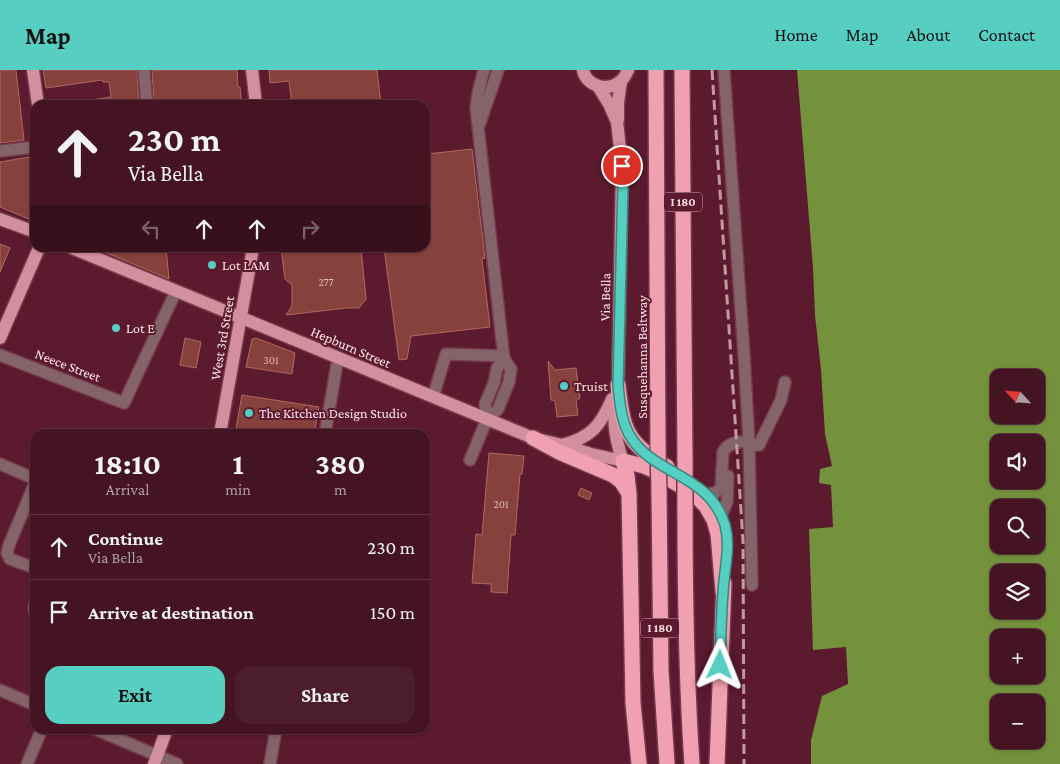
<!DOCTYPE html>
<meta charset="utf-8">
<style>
:root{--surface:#451422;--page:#4c1d2a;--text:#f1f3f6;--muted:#b09ea5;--line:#5d3340;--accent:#57cec2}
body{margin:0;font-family:"Crimson Pro",serif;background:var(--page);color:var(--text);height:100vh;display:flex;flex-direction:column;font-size:19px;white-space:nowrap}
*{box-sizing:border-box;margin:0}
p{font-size:16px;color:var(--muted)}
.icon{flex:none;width:28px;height:28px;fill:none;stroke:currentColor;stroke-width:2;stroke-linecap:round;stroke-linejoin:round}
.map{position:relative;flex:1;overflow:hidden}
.panel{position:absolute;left:30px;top:359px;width:400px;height:305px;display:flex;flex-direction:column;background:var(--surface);border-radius:15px;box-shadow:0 1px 4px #0004,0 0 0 1px var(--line)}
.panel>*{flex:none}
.hud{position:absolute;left:30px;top:30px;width:400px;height:152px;border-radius:15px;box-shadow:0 1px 4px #0004,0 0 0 1px var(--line);background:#451422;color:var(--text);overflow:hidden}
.needle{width:32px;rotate:296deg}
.controls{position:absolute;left:990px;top:299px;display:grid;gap:10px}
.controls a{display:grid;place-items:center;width:55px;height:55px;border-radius:10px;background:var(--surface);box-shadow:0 1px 4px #0004,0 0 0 1px var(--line);font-size:25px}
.pin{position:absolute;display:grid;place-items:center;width:42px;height:42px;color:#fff;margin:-21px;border:2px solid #fff;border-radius:50%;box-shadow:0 1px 5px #0007}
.me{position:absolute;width:55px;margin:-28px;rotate:2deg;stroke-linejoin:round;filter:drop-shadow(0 0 4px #0008)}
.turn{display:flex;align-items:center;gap:18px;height:105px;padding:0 15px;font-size:22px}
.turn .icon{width:65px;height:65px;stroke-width:2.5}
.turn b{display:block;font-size:35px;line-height:42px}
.lanes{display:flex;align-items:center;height:48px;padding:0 15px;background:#0003;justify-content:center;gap:25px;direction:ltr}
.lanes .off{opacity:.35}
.eta{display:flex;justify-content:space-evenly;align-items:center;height:85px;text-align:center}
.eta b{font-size:30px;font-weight:700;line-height:35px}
.button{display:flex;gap:10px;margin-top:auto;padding:10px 15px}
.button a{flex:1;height:58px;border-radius:15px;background:var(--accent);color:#111;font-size:20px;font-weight:700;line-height:58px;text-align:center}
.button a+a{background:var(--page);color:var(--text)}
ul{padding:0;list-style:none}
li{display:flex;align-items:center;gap:15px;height:65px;padding:0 15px;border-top:1px solid var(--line)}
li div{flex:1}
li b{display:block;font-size:19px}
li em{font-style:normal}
header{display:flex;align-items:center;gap:30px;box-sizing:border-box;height:70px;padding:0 25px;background:var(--accent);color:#111}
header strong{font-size:24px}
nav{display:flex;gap:28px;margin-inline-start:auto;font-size:18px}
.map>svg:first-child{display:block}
.water{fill:#74923c;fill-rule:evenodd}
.building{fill:#87413c;stroke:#b26861}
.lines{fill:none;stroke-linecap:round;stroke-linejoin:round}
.minor-casing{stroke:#763a4c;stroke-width:14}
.major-casing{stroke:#763a4c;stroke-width:15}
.highway-casing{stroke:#763a4c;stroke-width:18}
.minor{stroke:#84636a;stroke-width:11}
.major{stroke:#d28f9d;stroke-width:12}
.highway{stroke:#f0a0b1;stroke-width:15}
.rail{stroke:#c29aa4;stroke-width:3;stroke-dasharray:10 5;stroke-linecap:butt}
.highway-bridge-casing{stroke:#763a4c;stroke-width:18;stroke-linecap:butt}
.highway-bridge{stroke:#f0a0b1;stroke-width:15}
.route-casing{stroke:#39867e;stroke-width:12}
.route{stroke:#57cec2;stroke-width:9}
.poi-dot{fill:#57cec2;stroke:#5c1a2e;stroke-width:2}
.labels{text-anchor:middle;stroke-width:4;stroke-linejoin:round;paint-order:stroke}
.number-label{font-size:11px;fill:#e0bbbe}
.shield{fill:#5c1a2e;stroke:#cda7b1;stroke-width:1}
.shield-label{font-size:12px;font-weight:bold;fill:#fee4e9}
.poi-label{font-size:14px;fill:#fee4e9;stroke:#5c1a2e;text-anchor:start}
.street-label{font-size:14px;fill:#fee4e9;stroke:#5c1a2e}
</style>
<header>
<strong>Map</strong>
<nav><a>Home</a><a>Map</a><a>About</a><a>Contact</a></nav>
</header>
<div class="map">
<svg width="1060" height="694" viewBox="0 0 1060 694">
<rect width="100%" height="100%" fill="#5c1a2e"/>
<!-- water -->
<path class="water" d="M797 0H1060V694H811V670L822 626 848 614 846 577 813 580 809 459 833 457 831 415 819 413 820 399 832 396 825 364 821 300 815 245 813 197ZM999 308H1036V345H999ZM999 372H1036V410H999ZM999 438H1036V475H999ZM999 502H1036V540H999ZM999 568H1036V605H999ZM999 632H1036V670H999Z"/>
<!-- building -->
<g class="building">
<path d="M0 0H16L24 70 0 73Z"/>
<path d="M43 0H137L139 35H91V30L111 27 109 12H103L102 10 46 18Z"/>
<path d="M152 0H237L238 17H240L242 35H178V31L154 33Z"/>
<path d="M269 0H377L381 35H292L289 11 270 13Z"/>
<path d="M472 79 485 188 482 189 490 257 411 266 407 289 399 290 384 178H425V99H429L427 84Z"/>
<path d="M29 87 35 145 31 150 0 137V92Z"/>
<path d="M0 174 10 178 0 202Z"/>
<path d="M95 178H166L169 209Z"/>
<path d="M281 178H361L366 229 359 238H346L286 245 292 236V215L285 209Z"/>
<path d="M185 268 201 272 196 298 180 295Z"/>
<path d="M256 268 295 283 292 304 246 297 252 269Z"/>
<path d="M548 291 555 300 576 298 580 328 576 331 578 345 557 347 555 331 551 330Z"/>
<path d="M242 325 319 337 314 364H235Z"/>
<path d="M489 383 524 386 522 404H520L515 465H511L507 523 491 522V514L472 513 476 464 482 465Z"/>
<path d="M581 418 592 423 589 430 578 425Z"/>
</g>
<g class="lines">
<!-- minor casing -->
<g class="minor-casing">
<g id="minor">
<path d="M144 0 147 35"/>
<path d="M724 0 744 284 749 372 752 515"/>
<path d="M480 53 498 0"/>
<path d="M0 81 35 77"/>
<path d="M0 285 124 333 176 221"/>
<path d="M433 327 446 284 504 286"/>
<path d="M487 349 485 334 494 313 497 298 504 289"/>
<path d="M325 364 338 288"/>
<path d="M470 390 487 349 498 339 509 312 511 299 504 289 476 38 478 23 484 0"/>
<path d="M0 394 35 409"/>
<path d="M35 413 9 475 7 483 10 489 35 498"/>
<path d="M706 424 715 423 721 418 723 382C728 373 738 371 748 372 753 373 754 376 759 375L781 330 785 312"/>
<path d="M721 446 727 432 728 406"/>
<path d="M35 533 34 538 35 543"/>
<path d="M0 620 35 635"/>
<path d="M95 659 177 694"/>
<path d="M27 694 42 659"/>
<path d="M270 694 276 659"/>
</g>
</g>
<!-- major casing -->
<g class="major-casing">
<g id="major">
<path d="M33 0 38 35"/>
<path d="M252 0 256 35"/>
<path d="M583 0C586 15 606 22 618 13 623 10 626 5 628 0"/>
<path d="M598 16 609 34 617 52 622 96 618 315C613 347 612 360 623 391"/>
<path d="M618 50V33L621 11"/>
<path d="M0 149 35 162"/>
<path d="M72 178 533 368 562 375 591 384 623 391"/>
<path d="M0 268 39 178"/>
<path d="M220 364 253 178"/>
<path d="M562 375C591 368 601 355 612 329"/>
<path d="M154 694 167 659"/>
</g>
</g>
<!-- highway casing -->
<g class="highway-casing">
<g id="highway">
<path d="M656 0 658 376"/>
<path d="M682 0 685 391"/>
<path d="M618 315C623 360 626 373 667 397"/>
<path d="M533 368 559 382 613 405 621 411 628 422"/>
<path d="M659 422 661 601 667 694"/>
<path d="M685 437C685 523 686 608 692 694"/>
<path d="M639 694 633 633 629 423 627 406 623 391 644 396 655 401 688 420 694 424 706 436 714 450 718 464 723 522"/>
<path d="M717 694 724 513"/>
</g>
</g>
<!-- minor -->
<use href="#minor" class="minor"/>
<!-- major -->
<use href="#major" class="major"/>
<!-- highway -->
<use href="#highway" class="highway"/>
<!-- rail -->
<path class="rail" d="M712 0 743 471 744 694"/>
<!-- highway-bridge casing -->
<g class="highway-bridge-casing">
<g id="highway-bridge">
<path d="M658 376 659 422"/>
<path d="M685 391V437"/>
</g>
</g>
<!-- highway-bridge -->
<use href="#highway-bridge" class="highway-bridge"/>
</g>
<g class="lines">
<!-- route casing -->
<g class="route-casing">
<path id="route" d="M622 96 623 115 618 315C620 334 621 353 632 369 657 406 709 404 725 455 731 477 724 500 723 523 721 547 721 571 720 595"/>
</g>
<!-- route -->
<use href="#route" class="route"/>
</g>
<!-- markers -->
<g class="poi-dot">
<circle cx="212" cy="195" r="5"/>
<circle cx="116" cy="258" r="5"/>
<circle cx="564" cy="316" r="5"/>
<circle cx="249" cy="343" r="5"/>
</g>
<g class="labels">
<!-- number labels -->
<g class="number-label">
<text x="326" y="216">277</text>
<text x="271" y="294">301</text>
<text x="501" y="438">201</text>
</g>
<!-- shield labels -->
<g class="shield">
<rect x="664" y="122.5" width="38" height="19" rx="4"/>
<rect x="641" y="548.5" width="38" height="19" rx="4"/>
</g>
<g class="shield-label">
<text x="683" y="136">I 180</text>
<text x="660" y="562">I 180</text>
</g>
<!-- poi labels -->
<g class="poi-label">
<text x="222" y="200">Lot LAM</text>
<text x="126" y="263">Lot E</text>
<text x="574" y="321">Truist</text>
<text x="259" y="348">The Kitchen Design Studio</text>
</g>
<!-- street labels -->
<g class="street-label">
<text transform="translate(605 227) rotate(-89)" y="5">Via Bella</text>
<text transform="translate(222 268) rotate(-80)" y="5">West 3rd Street</text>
<text transform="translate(351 277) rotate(23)" y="5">Hepburn Street</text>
<text transform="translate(642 287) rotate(-90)" y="5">Susquehanna Beltway</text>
<text transform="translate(68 295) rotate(21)" y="5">Neece Street</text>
</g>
</g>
</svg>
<div class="controls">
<a><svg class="needle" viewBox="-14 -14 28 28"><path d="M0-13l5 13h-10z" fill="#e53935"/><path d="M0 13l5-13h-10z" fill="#b09ea5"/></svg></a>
<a><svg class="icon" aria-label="sound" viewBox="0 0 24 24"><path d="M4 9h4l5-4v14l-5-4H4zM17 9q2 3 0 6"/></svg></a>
<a><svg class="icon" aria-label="search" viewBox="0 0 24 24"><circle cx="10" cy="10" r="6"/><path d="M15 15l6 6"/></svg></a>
<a><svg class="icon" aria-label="layers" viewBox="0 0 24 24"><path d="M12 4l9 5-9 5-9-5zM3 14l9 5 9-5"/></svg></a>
<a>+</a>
<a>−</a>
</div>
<div class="pin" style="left:622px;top:96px;background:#d93025"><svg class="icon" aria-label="arrive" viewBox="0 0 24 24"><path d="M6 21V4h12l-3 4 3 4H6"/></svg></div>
<svg class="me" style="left:720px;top:595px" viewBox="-20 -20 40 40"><path d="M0-17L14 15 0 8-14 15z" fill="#57cec2" stroke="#fff" stroke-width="4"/></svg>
<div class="hud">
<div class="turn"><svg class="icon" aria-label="ahead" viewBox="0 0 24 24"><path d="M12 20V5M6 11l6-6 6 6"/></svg><div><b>230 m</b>Via Bella</div></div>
<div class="lanes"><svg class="icon off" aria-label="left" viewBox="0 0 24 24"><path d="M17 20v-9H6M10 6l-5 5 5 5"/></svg><svg class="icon" aria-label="ahead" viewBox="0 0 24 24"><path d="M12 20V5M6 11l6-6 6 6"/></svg><svg class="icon" aria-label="ahead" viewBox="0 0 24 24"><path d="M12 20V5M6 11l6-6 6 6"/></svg><svg class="icon off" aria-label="right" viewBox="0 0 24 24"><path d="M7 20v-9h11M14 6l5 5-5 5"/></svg></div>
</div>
<section class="panel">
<div class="eta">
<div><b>18:10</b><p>Arrival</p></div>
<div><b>1</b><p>min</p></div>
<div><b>380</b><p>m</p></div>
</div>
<ul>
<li><svg class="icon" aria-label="ahead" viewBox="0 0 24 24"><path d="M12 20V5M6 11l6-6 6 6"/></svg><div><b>Continue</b><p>Via Bella</p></div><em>230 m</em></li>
<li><svg class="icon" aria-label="arrive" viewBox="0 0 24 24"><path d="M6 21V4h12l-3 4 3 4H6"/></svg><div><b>Arrive at destination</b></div><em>150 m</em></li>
</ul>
<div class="button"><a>Exit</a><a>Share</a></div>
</section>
</div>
